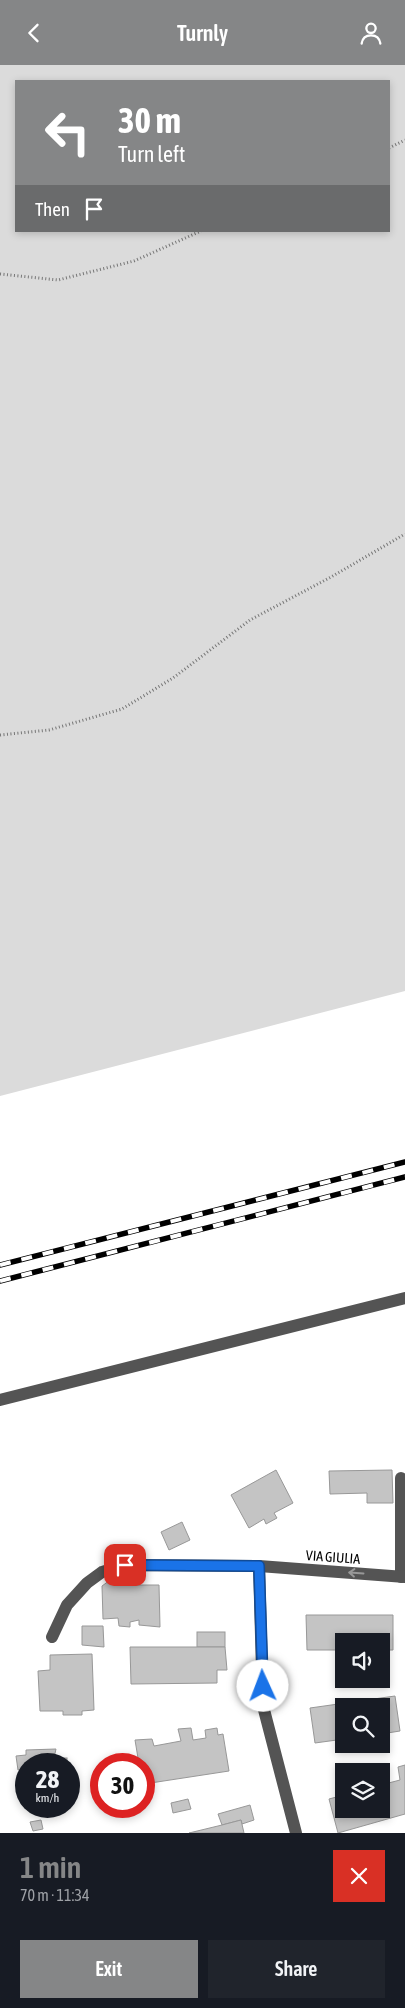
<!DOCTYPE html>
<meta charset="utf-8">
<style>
:root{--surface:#171b24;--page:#20242c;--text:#f1f3f6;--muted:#9ea1a6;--accent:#858687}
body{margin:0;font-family:"Asap Condensed",sans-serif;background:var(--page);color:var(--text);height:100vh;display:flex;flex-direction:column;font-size:19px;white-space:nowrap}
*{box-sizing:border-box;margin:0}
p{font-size:16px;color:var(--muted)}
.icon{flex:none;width:28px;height:28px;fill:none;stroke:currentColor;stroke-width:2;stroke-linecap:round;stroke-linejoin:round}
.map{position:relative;height:1768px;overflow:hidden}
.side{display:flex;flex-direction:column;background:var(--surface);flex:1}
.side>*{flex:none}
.top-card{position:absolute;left:15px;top:15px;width:375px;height:152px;border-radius:0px;box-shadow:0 2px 8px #0003;background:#858687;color:#fff;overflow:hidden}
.buttons{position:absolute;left:335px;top:1568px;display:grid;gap:10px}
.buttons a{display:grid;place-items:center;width:55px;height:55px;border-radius:0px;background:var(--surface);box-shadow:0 2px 8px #0003;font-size:25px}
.speed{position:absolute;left:15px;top:1688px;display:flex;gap:10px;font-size:25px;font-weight:700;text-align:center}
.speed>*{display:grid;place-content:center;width:65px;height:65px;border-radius:50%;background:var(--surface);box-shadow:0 2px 8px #0003;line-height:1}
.speed small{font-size:12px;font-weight:400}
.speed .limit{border:8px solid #d22;background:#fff;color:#111}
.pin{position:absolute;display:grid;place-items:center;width:42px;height:42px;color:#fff;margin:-21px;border-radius:10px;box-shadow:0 2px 8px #0006}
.me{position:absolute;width:55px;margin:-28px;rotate:358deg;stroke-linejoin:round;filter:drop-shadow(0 0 4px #0008)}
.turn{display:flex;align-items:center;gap:18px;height:105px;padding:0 20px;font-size:22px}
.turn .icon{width:65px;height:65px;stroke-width:2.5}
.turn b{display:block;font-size:35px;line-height:42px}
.then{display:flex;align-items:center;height:48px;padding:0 20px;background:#0003;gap:10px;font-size:19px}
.round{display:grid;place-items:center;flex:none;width:52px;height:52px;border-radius:0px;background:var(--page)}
.head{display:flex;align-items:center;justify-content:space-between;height:85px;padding:0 20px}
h1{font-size:30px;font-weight:600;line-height:38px;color:var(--accent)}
.button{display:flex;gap:10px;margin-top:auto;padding:10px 20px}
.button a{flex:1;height:58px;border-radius:0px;background:var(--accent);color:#fff;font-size:20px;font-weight:600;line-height:58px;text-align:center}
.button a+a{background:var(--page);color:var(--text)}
header{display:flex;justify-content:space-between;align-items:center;height:65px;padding:0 20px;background:var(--accent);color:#fff;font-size:22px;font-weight:600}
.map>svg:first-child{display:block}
.green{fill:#dbdbdb;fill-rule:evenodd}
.building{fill:#c4c4c4;stroke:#989898}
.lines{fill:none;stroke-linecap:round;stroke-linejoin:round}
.path{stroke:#767676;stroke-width:3;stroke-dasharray:1 2.5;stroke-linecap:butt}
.minor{stroke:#545454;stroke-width:12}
.rail-casing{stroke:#000;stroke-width:5.5}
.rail{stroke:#fff;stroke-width:4;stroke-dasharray:11;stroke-linecap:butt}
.oneway{stroke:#989898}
.route-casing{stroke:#114b97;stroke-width:12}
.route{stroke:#1a73e8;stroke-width:9}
.labels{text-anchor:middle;stroke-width:5;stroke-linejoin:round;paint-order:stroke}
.street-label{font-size:14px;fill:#000;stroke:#fff}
</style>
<header><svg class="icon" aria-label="back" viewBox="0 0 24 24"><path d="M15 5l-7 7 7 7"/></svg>Turnly<svg class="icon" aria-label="person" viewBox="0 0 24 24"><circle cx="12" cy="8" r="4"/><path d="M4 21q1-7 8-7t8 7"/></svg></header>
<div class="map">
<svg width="405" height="1768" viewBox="0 0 405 1768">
<rect width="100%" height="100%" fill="#fff"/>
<!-- green -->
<path class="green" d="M0 0H405V926L0 1031ZM389 16V166H16V16Z"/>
<!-- building -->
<g class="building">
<path d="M276 1405 293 1438 274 1448 277 1453 266 1459 264 1454 249 1463 231 1430Z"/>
<path d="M392 1405 393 1438H367V1428L330 1429 329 1406Z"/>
<path d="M182 1457 190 1475 169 1485 161 1467Z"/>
<path d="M113 1513H124V1520H159L160 1562 139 1560V1555L130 1557V1562L119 1561 118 1553 103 1554 102 1521Z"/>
<path d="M306 1550H393V1585H381V1576H344V1585H307Z"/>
<path d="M82 1561H103L104 1582 82 1580Z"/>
<rect x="197" y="1567" width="28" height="15"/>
<path d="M130 1582H225L227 1605H217V1618L131 1619Z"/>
<path d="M92 1589 94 1645 82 1646V1650H63V1646H40L38 1606 50 1605V1590Z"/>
<path d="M395 1631 400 1666 381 1669V1641H344V1674L315 1678 310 1643Z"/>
<path d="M191 1663 193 1675 206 1673 205 1665 217 1663 218 1670 223 1669 229 1706 144 1719V1699H139L135 1675 152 1674 154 1681 181 1676 178 1664Z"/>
<path d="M56 1684 54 1693H42L43 1699H26V1704L18 1705 16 1691 26 1690V1685Z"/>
<rect x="56" y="1693" width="11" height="6"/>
<path d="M405 1700V1749L338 1768 329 1734 344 1730V1744H381V1720L400 1715 398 1702Z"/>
<path d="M21 1709H26V1727H24Z"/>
<path d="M188 1734 191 1744 173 1748 171 1738Z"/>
<path d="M250 1740 254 1755 242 1759 241 1755 222 1760 218 1749Z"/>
<path d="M41 1755 43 1764 33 1766 30 1757Z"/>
<path d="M241 1755 244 1768H189L222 1760Z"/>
</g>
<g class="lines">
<!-- path -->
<g class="path">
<path d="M389 83 405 75"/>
<path d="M0 209 58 215 134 196 201 166"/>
<path d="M0 670 49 665 122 644 173 613 250 555 331 512 405 469"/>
</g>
<!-- minor -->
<g class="minor">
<path d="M0 1335 405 1233"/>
<path d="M401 1413V1512"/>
<path d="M259 1501 263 1641 296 1768"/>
<path d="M52 1572 67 1540 87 1518 102 1507 125 1500 259 1501 405 1512"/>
</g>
<!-- rail casing -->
<g class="rail-casing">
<g id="rail">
<path d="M0 1200 405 1097"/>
<path d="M0 1216 405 1112"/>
</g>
</g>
<!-- rail -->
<use href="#rail" class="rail"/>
</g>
<!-- one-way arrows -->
<defs><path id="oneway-shaft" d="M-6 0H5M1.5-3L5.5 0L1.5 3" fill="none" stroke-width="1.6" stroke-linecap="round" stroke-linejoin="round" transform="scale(1.25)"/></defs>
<use class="oneway" href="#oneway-shaft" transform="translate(356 1508) rotate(-176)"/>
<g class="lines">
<!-- route casing -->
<g class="route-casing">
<path id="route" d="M125 1500 259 1501 263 1621"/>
</g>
<!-- route -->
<use href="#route" class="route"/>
</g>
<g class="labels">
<!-- street labels -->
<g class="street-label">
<text transform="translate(333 1492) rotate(4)" y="5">VIA GIULIA</text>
</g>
</g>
</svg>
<div class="buttons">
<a><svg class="icon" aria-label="sound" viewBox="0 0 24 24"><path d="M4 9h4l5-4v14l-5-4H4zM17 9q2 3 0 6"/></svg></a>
<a><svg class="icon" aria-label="search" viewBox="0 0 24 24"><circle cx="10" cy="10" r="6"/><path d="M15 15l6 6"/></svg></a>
<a><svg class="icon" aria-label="layers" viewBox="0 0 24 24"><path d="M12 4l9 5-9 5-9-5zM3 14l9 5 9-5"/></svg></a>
</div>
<div class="speed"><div>28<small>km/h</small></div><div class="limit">30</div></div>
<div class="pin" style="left:125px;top:1500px;background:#d93025"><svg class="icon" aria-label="arrive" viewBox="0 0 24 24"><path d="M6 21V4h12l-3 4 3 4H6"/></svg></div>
<svg class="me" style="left:263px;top:1621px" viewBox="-20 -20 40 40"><circle r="19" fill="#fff"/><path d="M0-13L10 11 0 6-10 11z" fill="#1a73e8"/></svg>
<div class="top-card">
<div class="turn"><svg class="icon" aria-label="left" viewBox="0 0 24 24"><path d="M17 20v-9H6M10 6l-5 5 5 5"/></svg><div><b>30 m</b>Turn left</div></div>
<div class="then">Then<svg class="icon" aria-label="arrive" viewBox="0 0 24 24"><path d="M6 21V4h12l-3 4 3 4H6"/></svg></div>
</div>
</div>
<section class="side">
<div class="head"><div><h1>1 min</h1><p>70 m · 11:34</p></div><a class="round" style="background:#d93025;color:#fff"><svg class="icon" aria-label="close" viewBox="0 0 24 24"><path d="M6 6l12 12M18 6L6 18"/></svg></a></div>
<div class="button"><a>Exit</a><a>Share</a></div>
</section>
